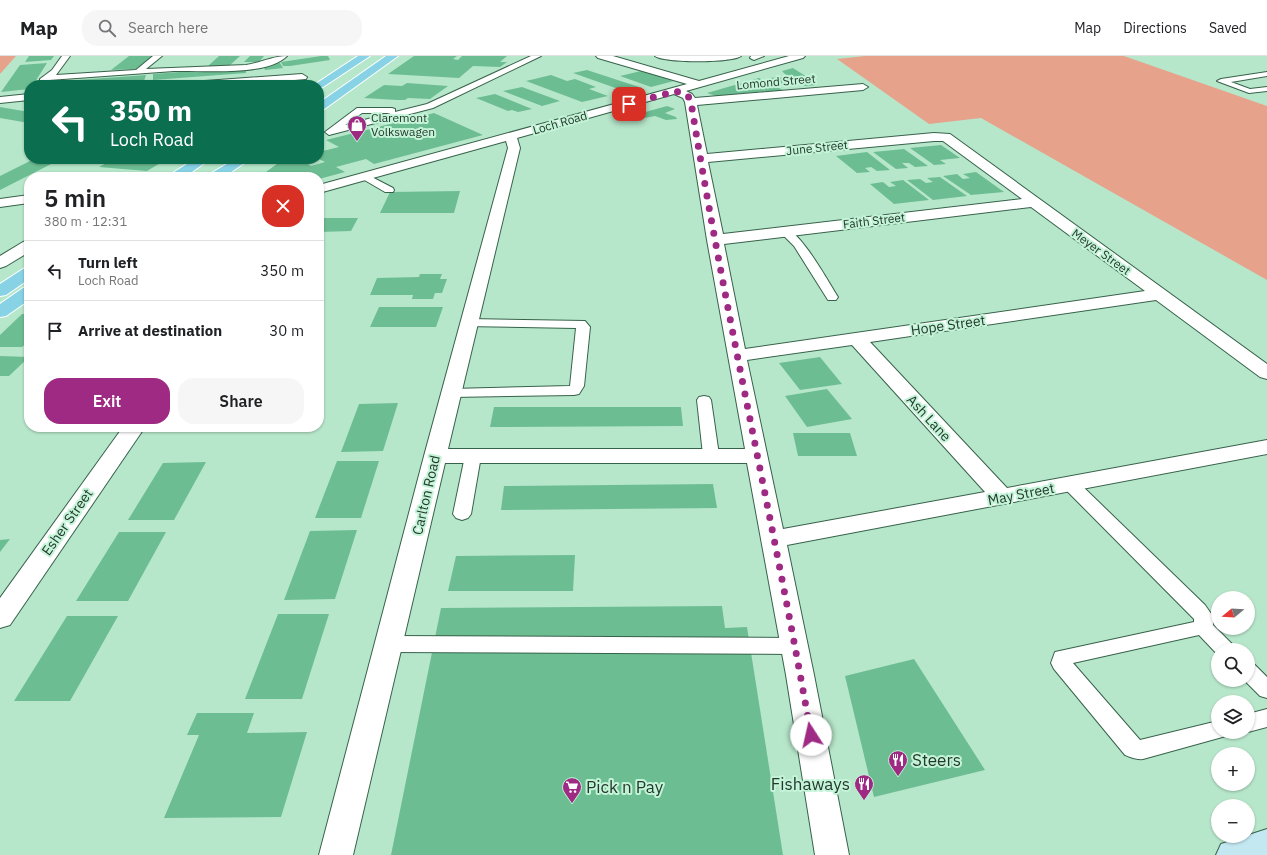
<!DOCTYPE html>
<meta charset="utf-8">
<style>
:root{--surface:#fff;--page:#f6f6f6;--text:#202124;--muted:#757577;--line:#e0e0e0;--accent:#9f2a84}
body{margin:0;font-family:"IBM Plex Sans",sans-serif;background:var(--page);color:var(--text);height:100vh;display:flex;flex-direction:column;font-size:15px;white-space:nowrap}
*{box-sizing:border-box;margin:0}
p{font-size:13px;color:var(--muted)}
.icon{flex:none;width:22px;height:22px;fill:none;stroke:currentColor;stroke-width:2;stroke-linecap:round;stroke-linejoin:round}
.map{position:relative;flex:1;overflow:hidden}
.details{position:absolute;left:24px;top:116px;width:300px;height:260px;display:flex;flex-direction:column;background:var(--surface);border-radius:16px;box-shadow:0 1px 3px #0004}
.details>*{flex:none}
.top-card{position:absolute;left:24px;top:24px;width:300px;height:84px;border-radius:16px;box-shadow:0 1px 3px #0004;background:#0b6e4f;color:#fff;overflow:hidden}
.needle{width:26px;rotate:252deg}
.controls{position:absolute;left:1211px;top:535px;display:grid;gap:8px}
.controls a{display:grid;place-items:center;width:44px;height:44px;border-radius:50%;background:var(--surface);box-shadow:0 1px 3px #0004;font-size:20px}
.pin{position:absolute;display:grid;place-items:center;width:34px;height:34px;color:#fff;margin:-17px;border-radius:8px;box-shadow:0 2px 6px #0006}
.me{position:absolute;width:44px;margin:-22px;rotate:350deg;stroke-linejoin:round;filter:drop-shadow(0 0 3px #0008)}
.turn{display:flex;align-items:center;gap:14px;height:84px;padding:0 20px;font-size:18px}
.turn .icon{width:52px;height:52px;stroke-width:2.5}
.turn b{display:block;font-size:28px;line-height:34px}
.round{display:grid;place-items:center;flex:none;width:42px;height:42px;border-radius:16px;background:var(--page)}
.head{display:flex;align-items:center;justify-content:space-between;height:68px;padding:0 20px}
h1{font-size:24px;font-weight:600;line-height:30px}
.action{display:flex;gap:8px;margin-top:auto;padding:8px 20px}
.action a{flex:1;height:46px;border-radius:16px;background:var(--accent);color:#fff;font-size:16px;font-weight:600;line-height:46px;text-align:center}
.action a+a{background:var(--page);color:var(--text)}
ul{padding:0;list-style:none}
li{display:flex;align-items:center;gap:12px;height:60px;padding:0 20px;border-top:1px solid var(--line)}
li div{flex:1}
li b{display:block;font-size:15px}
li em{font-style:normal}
header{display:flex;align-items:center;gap:24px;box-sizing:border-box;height:56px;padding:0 20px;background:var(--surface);border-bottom:1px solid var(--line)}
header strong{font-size:19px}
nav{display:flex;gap:22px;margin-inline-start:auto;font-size:14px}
.search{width:280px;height:36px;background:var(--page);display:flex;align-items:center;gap:10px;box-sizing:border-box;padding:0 14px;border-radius:16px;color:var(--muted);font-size:15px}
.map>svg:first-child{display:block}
.green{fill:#e7a28c}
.building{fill:#6dbd92}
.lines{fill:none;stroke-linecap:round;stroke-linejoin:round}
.lane-casing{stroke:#37624a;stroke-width:2}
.street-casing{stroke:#37624a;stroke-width:2}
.secondary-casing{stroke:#37624a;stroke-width:2}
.primary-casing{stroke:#fff;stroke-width:2}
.lane{fill:#fff;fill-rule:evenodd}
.street{fill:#fff;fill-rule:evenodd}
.secondary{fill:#c3e8f2;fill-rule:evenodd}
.primary{fill:#88d2e5;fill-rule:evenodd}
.route{stroke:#9f2a84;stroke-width:7;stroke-dasharray:0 12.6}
.labels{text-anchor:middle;stroke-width:4;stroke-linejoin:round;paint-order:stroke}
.far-street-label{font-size:12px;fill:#25382d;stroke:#c4f4d8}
.far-poi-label{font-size:12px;fill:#25382d;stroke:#c4f4d8;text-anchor:start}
.street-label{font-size:14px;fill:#25382d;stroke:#c4f4d8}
.near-poi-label{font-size:17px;fill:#25382d;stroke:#c4f4d8;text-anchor:start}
</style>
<header>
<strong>Map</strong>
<div class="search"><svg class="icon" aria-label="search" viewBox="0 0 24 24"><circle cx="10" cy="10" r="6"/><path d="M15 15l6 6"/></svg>Search here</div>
<nav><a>Map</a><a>Directions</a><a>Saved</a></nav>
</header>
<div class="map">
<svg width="1267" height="799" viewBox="0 0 1267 799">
<rect width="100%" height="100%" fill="#b7e7cb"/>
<!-- green -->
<g class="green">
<path d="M0 0H16L0 18Z"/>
<path d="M865 0H1124L1267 50V224L981 62 929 68 837 3Z"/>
</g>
<!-- building -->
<g class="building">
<path d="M29 0H54L51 4 25 6Z"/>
<path d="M129 0H153L136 13 111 14Z"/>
<path d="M219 0H240L229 10 207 11Z"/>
<path d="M250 0H264L259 6H244Z"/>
<path d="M321 0H328L330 4 290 10H283L281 6Z"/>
<path d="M414 0H457L453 3 458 4 462 0H507L500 6H507L500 11 473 10 459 22 388 18Z"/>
<path d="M47 7 33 29H29V33L1 36 20 9Z"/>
<path d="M280 7 283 12 265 14 263 9Z"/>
<path d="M246 11V17L153 24V18Z"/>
<path d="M793 12 807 21 802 22 816 29 805 30 800 27 777 28 768 22 788 21 782 15Z"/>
<path d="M587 14 639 31 624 35 573 17Z"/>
<path d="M641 15 672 23 670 24 674 25 651 31 620 20Z"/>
<path d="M146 19 144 25 87 29H47L49 26Z"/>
<path d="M551 19 567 25 575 23 596 31 589 33 608 40 582 46 526 25Z"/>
<path d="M759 22 785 35 772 37 766 35 716 40 707 37Z"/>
<path d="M407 27 448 30 430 43 408 42 405 44H397L364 42 384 29 402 30Z"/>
<path d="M522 31 560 45 542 50 503 35Z"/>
<path d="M495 38 532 53 518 56 512 54 508 55 476 42Z"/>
<path d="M667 50 675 53 665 57 676 61 677 63 666 64 655 60 639 63 631 60Z"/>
<path d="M0 51 29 56V67L0 62Z"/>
<path d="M434 57 483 79 374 108 366 103 336 111 345 116 319 123V121H259L281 105 305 106 311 110 325 106 319 103V96L339 91 326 84Z"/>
<path d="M941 89 960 102 940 104 946 108 934 109 910 92Z"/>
<path d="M904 93 928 110 915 111 909 107H902L908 112 896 113 873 96Z"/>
<path d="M867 96 890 114 877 115 871 111 865 112 870 116 857 117 836 100Z"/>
<path d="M34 103H61L0 134V120Z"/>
<path d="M114 103H167L147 115 99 111Z"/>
<path d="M976 116 1004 136 971 139 943 120 957 118 963 123 970 122 963 118Z"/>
<path d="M940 121 967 140 933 144 907 124 920 123 926 127 933 126 927 122Z"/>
<path d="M903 124 929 144 894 148 870 128 883 126 889 131 896 130 890 126Z"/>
<path d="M460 135 454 157H380L390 136Z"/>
<path d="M319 162H358L351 175 319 176Z"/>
<path d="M420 218H442L440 223H447L442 237H435L433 243H412L413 239H370L377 222 419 221Z"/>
<path d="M379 251H443L436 271H370Z"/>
<path d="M22 258H29V285L22 291H0V279Z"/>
<path d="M0 300 29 301 9 320H0Z"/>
<path d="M820 301 842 328 800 334 779 307Z"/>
<path d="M827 333 852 363 807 371 785 340Z"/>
<path d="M398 347 383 395 341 396 359 348Z"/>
<path d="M494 351H681L683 370 490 371Z"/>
<path d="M793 377H850L857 400H798Z"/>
<path d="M337 405H379L361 462H315Z"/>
<path d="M206 406 174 464H128L163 407Z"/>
<path d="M713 428 717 452 501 454 504 430Z"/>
<path d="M357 474 335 543 284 544 310 475Z"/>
<path d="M119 476H166L128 545H76Z"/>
<path d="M10 483 0 496V484Z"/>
<path d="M575 499 573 535H448L456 500Z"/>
<path d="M722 550 725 572 747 571 783 799H391L441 552Z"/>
<path d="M278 558H329L302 643H245Z"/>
<path d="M67 560H118L70 645H14Z"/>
<path d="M914 603 985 714 874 741 845 620Z"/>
<path d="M197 657H254L247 677 307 676 281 761 164 762 199 679H187Z"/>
</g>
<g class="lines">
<!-- lane casing -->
<g class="lane-casing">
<g id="lane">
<path d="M62 0H70L56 19 136 14 153 0H162L146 13 246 9C260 7 273 0 287 0 266 21 202 14 174 15 132 18 91 21 49 24L46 27H40V23L52 14Z"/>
<path d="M531 0H541L433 52 329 79 325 76 357 52H392L395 53V56L427 48ZM362 57H391L345 69Z"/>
<path d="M655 0H741C732 7 664 7 655 0Z"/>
<path d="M751 0H764L754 4 750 2Z"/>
<path d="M1267 16V20L1231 26 1250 33 1267 31V35L1249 37 1217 25 1221 23Z"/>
<path d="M364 117 393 132 394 134 393 136H385L361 122 359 120Z"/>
<path d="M786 173C801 176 829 227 838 241L836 244H828L794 190 780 176Z"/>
<path d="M469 263 585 265 590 271 584 330 579 338 574 339 451 341 446 340 444 337 446 334 451 333 570 330 576 272 464 270 462 267 464 264Z"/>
<path d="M704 340 709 341 711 344 719 399 717 402 711 404 705 402 703 399 697 344 699 341Z"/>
<path d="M473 395 479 397 481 400 471 458 468 462 462 464 456 462 453 458 465 400 467 397Z"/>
<path d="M1070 423 1076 424 1205 549 1214 562 1213 569 1233 589 1236 594H1218V599L1199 579 1073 607 1140 684 1218 665V676H1228L1226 680 1143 703C1136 704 1131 701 1125 699L1054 613 1051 607 1055 596 1194 566V563L1064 432 1062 428 1064 424Z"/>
<path d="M388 580 794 582 801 585 804 590 801 595 794 598 388 596 381 593 378 588 381 583Z"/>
<path d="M1248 607 1255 609 1267 621V642L1260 640 1244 624H1248Z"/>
<path d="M1267 653V671L1248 676V658Z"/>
</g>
</g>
<!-- street casing -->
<g class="street-casing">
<g id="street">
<path d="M596 0H613L699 25 789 0H805L803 2 686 35 692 38 695 42 863 28 868 31 863 34 697 49 707 98 934 77 950 78 1267 308V323L1260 321 1156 244 870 286 1007 432 1267 384V398L787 489 814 619 849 799H815L786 619 747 407H445L353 799H319L424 400 508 92 506 85 319 137V129L687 28 598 2ZM674 38 683 42 685 46 707 184 745 393H448L520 92 517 82ZM934 85H943L1022 143 723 178 708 106ZM1031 151 1145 235 745 293 724 188ZM852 289 985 436 783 473 747 304Z"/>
<path d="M302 18 307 21 306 23 235 29H186L191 26Z"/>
<path d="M29 38V44L0 47V41Z"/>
<path d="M29 139V147L0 151V143Z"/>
<path d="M29 184V196L6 210 0 212V200L23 186Z"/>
<path d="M123 371H145L10 569 0 572V542Z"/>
</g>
</g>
<!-- secondary casing -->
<g class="secondary-casing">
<path id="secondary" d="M1267 773V799H1216L1221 788Z"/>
</g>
<!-- primary casing -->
<g class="primary-casing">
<g id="primary">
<path d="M358 0H370L323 31 319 32V29H314Z"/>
<path d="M386 0H398L323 54 319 55V47Z"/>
<path d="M195 103H210L185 121H169L171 118Z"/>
<path d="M235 103H250L224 121H208L210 118Z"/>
<path d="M29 211V223L6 239 0 240V228L23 213Z"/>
<path d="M29 231V244L6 260 0 261V248L23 232Z"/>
</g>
</g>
<!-- lane -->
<use href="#lane" class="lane"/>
<!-- street -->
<use href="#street" class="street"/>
<!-- secondary -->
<use href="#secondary" class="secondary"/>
<!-- primary -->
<use href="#primary" class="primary"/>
</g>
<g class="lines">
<!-- route -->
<path class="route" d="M629 48 676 35 688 40 691 46C725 258 774 467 811 679"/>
</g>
<!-- icons -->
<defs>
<g id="shop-pin" transform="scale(1)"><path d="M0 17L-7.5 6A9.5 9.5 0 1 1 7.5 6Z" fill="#9f2a84" stroke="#c4f4d8"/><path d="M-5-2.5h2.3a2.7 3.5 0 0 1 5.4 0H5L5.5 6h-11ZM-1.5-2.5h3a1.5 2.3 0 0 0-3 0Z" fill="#fff"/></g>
<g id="restaurant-pin" transform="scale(1)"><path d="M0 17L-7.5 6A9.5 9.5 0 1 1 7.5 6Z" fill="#9f2a84" stroke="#c4f4d8"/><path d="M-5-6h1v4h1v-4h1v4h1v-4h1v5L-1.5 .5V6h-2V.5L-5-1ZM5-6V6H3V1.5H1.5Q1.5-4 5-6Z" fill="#fff"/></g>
<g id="supermarket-pin" transform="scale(1)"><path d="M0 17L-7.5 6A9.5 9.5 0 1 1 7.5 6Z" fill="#9f2a84" stroke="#c4f4d8"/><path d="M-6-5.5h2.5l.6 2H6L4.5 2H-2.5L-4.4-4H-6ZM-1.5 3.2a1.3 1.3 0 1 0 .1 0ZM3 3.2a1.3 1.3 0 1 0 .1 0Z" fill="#fff"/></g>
</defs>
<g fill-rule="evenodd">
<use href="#shop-pin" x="357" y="69"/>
<use href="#restaurant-pin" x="898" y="704"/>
<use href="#restaurant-pin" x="864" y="728"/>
<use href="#supermarket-pin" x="572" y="731"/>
</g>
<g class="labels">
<!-- far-street labels -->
<g class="far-street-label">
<text transform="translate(776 26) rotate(-5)" y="4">Lomond Street</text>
<text transform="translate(560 67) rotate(-16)" y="4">Loch Road</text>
<text transform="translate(817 92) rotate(-6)" y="4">June Street</text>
<text transform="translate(874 165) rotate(-7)" y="4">Faith Street</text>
<text transform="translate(1101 196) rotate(36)" y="4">Meyer Street</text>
</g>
<!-- far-poi labels -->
<g class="far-poi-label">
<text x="371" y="66">Claremont<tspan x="371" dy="14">Volkswagen</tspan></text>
</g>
<!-- street labels -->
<g class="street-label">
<text transform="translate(948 269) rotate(-8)" y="5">Hope Street</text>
<text transform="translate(929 362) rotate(47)" y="5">Ash Lane</text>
<text transform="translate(1021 438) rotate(-11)" y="5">May Street</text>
<text transform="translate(426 439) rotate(-77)" y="5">Carlton Road</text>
<text transform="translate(67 466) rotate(-55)" y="5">Esher Street</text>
</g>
<!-- near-poi labels -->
<g class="near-poi-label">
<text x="912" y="710">Steers</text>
<text x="850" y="734" text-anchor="end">Fishaways</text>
<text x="586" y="737">Pick n Pay</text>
</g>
</g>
</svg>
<div class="controls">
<a><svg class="needle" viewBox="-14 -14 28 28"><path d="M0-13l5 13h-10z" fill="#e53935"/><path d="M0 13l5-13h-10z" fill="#757577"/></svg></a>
<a><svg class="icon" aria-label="search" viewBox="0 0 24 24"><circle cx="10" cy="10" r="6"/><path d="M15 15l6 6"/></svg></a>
<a><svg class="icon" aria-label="layers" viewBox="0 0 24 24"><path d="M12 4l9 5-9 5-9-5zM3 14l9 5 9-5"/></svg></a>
<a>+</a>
<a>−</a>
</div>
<div class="pin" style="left:629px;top:48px;background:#d93025"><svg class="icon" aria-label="arrive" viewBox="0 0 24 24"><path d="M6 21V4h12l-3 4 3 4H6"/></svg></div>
<svg class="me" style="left:811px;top:679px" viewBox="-20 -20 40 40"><circle r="19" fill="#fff"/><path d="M0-13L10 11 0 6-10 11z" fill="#9f2a84"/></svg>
<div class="top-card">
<div class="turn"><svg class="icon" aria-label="left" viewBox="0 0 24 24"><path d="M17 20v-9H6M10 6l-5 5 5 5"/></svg><div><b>350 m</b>Loch Road</div></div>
</div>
<section class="details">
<div class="head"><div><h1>5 min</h1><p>380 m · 12:31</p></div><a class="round" style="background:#d93025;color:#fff"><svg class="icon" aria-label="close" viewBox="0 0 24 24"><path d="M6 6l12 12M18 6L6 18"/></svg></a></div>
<ul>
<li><svg class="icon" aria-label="left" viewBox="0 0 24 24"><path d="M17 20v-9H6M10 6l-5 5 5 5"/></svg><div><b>Turn left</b><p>Loch Road</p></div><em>350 m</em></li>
<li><svg class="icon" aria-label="arrive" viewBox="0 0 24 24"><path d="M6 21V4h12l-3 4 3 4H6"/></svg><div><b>Arrive at destination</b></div><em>30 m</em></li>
</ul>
<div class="action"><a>Exit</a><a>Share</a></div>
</section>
</div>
